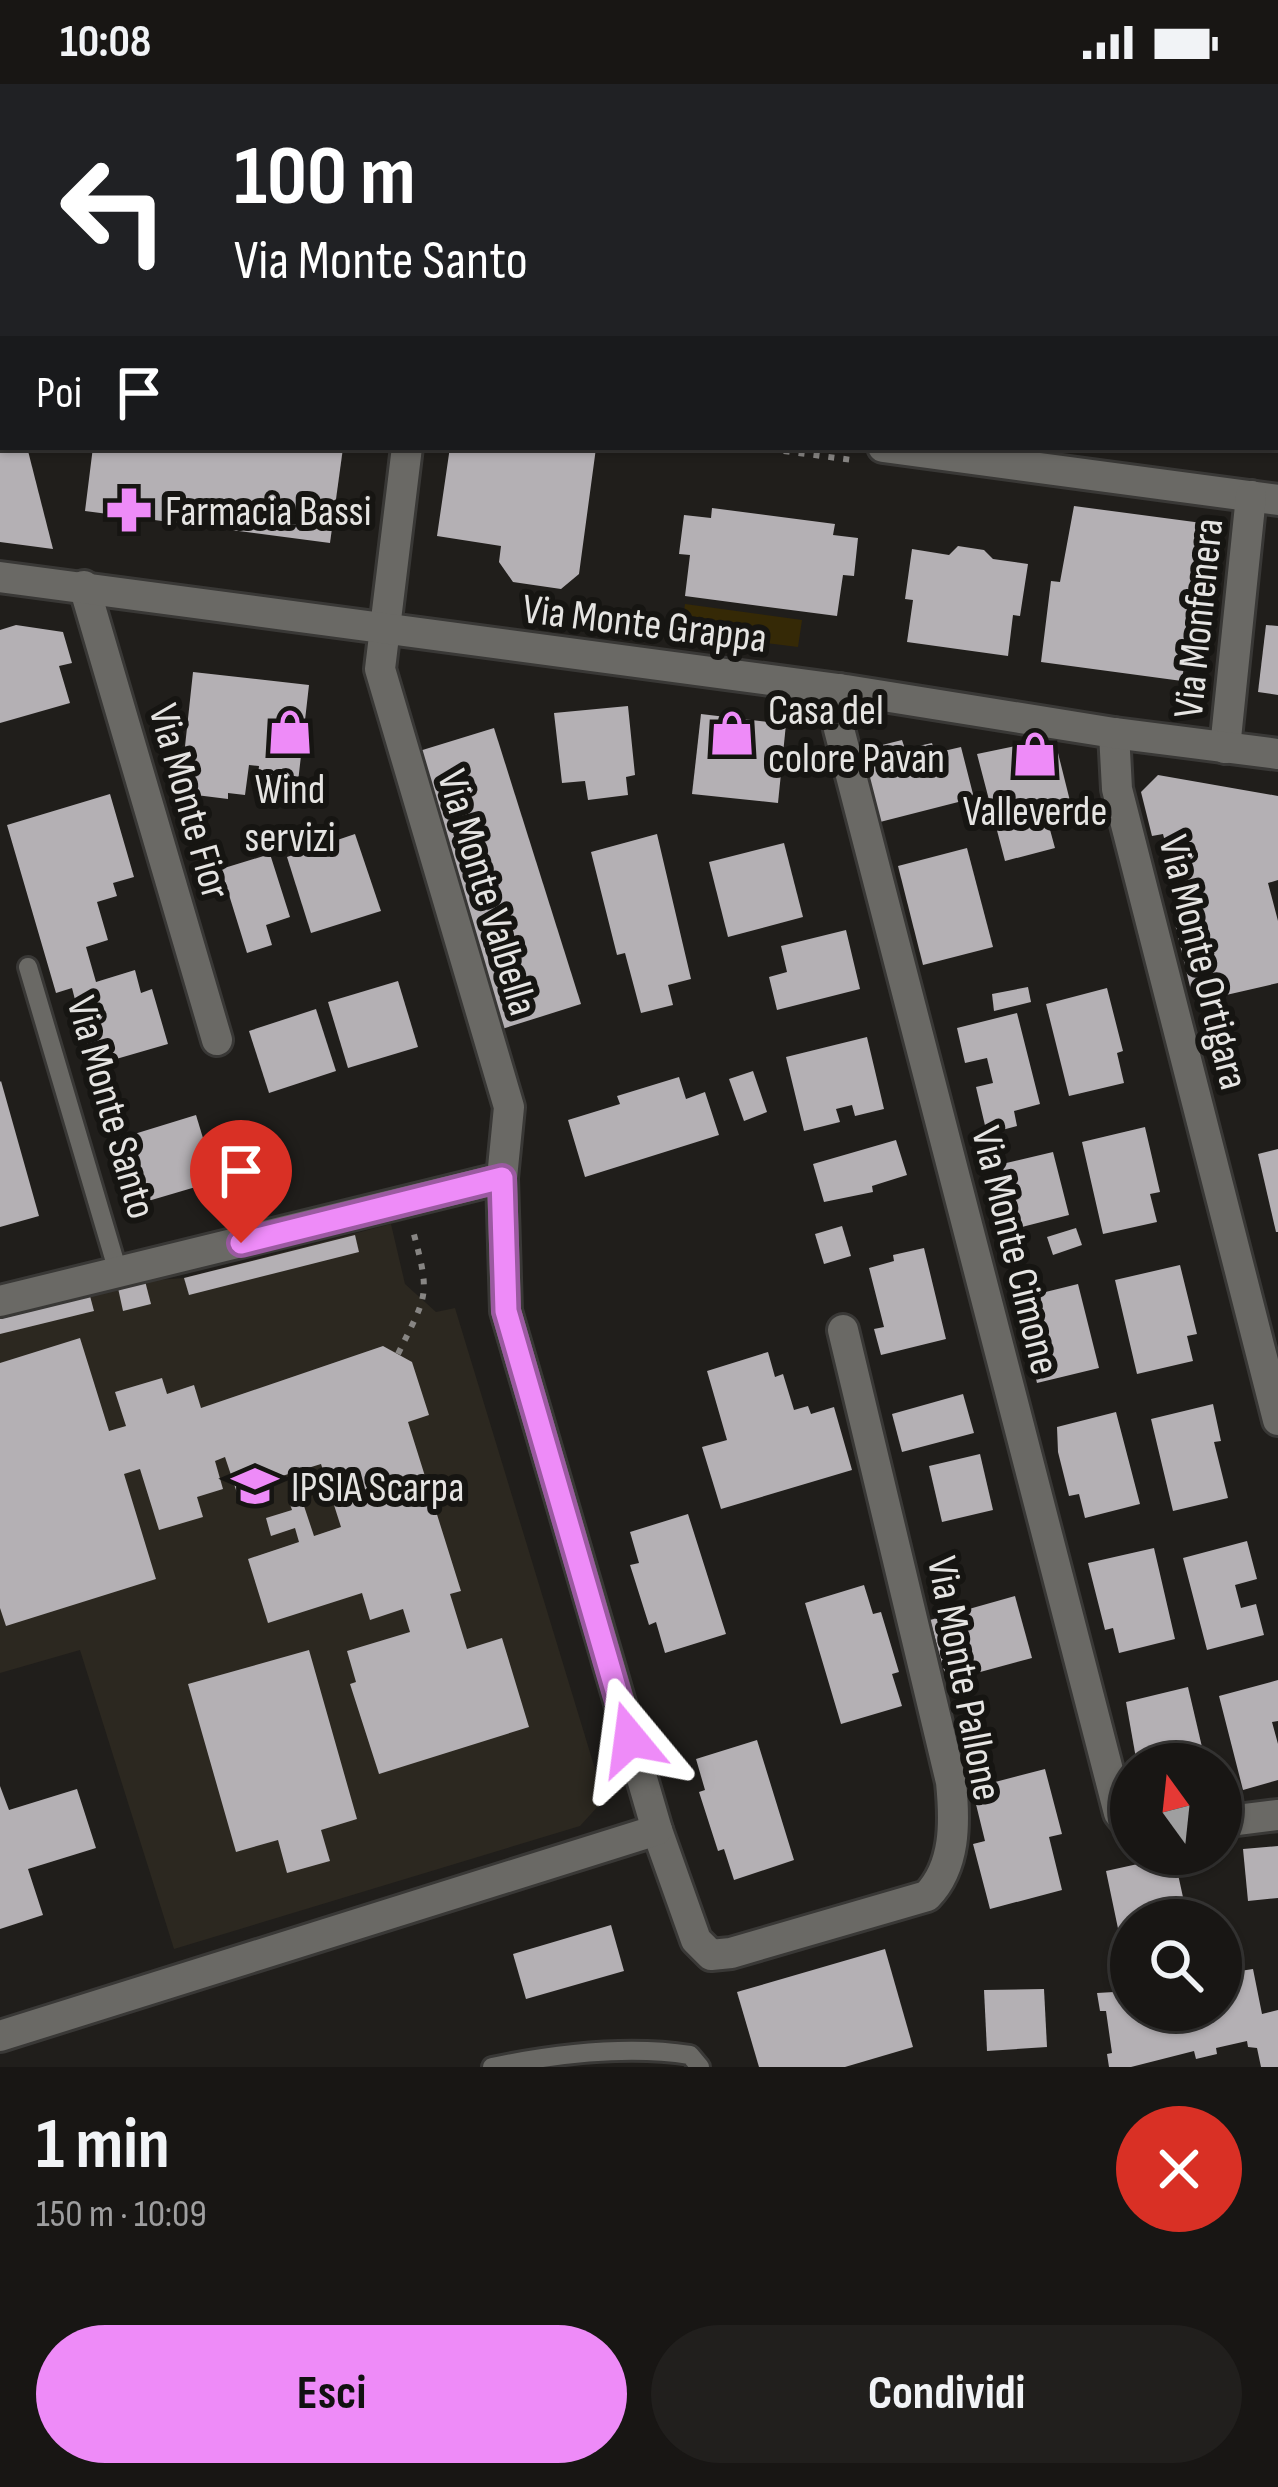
<!DOCTYPE html>
<html lang="it">
<meta charset="utf-8">
<style>
:root{--surface:#181614;--page:#211f1d;--text:#f1f3f6;--muted:#9f9fa0;--line:#363534;--accent:#ee8bf8}
body{margin:0;font-family:"Sofia Sans Condensed",sans-serif;background:var(--page);color:var(--text);height:100vh;display:flex;flex-direction:column;font-size:45px;white-space:nowrap}
*{box-sizing:border-box;margin:0}
p{font-size:39px;color:var(--muted)}
.icon{flex:none;width:66px;height:66px;fill:none;stroke:currentColor;stroke-width:2;stroke-linecap:round;stroke-linejoin:round}
.map{position:relative;height:1983px;overflow:hidden}
.sheet{display:flex;flex-direction:column;background:var(--surface);flex:1}
.sheet>*{flex:none}
.hud{position:absolute;left:0px;top:0px;width:1278px;height:366px;box-shadow:0 3px 9px #0004,0 0 0 3px var(--line);background:#202124;color:#fff;overflow:hidden}
.needle{width:78px;rotate:345deg}
.fabs{position:absolute;left:1110px;top:1659px;display:grid;gap:24px}
.fabs a{display:grid;place-items:center;width:132px;height:132px;border-radius:50%;background:var(--surface);box-shadow:0 3px 9px #0004,0 0 0 3px var(--line);font-size:60px}
.pin{position:absolute;display:grid;place-items:center;width:102px;height:102px;color:#fff;margin:-123px -51px;border-radius:50% 50% 50% 0;rotate:-45deg;box-shadow:0 0 12px #0007}
.pin .icon{rotate:45deg}
.me{position:absolute;width:132px;margin:-66px;rotate:344deg;stroke-linejoin:round;filter:drop-shadow(0 0 9px #0008)}
.turn{display:flex;align-items:center;gap:42px;height:252px;padding:0 36px;font-size:54px}
.turn .icon{width:156px;height:156px;stroke-width:2.5}
.turn b{display:block;font-size:84px;line-height:102px}
.then{display:flex;align-items:center;height:114px;padding:0 36px;background:#0003;gap:24px;font-size:45px}
.round{display:grid;place-items:center;flex:none;width:126px;height:126px;border-radius:63px;background:var(--page)}
.head{display:flex;align-items:center;justify-content:space-between;height:204px;padding:0 36px}
h1{font-size:72px;font-weight:700;line-height:90px}
.action{display:flex;gap:24px;margin-top:auto;padding:24px 36px}
.action a{flex:1;height:138px;border-radius:72px;background:var(--accent);color:#111;font-size:48px;font-weight:700;line-height:138px;text-align:center}
.action a+a{background:var(--page);color:var(--text)}
.status{display:flex;justify-content:space-between;align-items:center;height:84px;padding:0 60px;background:var(--surface);direction:ltr}
.status svg{height:33px;fill:currentColor}
.map>svg:first-child{display:block}
.built{fill:#2c2820}
.green{fill:#352906}
.building{fill:#b4b0b4}
.lines{fill:none;stroke-linecap:round;stroke-linejoin:round}
.lane-casing{stroke:#393836;stroke-width:24}
.street-casing{stroke:#393836;stroke-width:36}
.secondary-casing{stroke:#393836;stroke-width:36}
.path{stroke:#878583;stroke-width:6;stroke-dasharray:6 9;stroke-linecap:butt}
.lane{stroke:#6a6965;stroke-width:18}
.street{stroke:#6a6965;stroke-width:30}
.secondary{stroke:#6a6965;stroke-width:30}
.route-casing{stroke:#9b5aa1;stroke-width:30}
.route{stroke:#ee8bf8;stroke-width:21}
.labels{text-anchor:middle;stroke-width:12;stroke-linejoin:round;paint-order:stroke}
.poi-label{font-size:42px;fill:#e5e4e2;stroke:#161512;text-anchor:start}
.street-label{font-size:42px;fill:#e5e4e2;stroke:#161512}
</style>
<div class="status"><b>10:08</b><svg viewBox="0 0 49 12"><path d="M0 12V9h3v3zM5 12V6h3v6zM10 12V3h3v9zM15 12V0h3v12zM26 1h20v11H26zM47 4h2v5h-2z"/></svg></div>
<div class="map">
<svg width="1278" height="1983" viewBox="0 0 1278 1983">
<rect width="100%" height="100%" fill="#201e1b"/>
<!-- built -->
<path class="built" d="M391 1140 405 1200 436 1228 455 1224 602 1708 600 1720 580 1742 174 1865 80 1566 0 1589V1234L145 1197 184 1194Z"/>
<!-- green -->
<path class="green" d="M685 520 802 536 798 563 681 548Z"/>
<!-- building -->
<g class="building">
<path d="M0 363H27L53 465 0 458Z"/>
<path d="M93 363 343 364 330 459 85 427Z"/>
<path d="M450 363 596 364 579 490 561 505 513 498 499 478 501 462 437 452Z"/>
<path d="M1074 422 1202 439 1182 597 1041 578 1051 497 1060 498Z"/>
<path d="M712 424 835 440 833 451 858 454 854 492 843 491 837 532 685 512 690 471 679 470 684 431 711 434Z"/>
<path d="M958 462 984 466 993 475 1028 480 1020 532 1013 531 1008 572 907 558 913 516 905 515 912 465 949 471Z"/>
<path d="M16 541 63 548 72 579 59 582 70 619 0 639V546Z"/>
<path d="M1266 541 1278 542V611L1258 608Z"/>
<path d="M193 588 309 601 297 707 257 702 259 682 249 681 245 711 228 709V715L180 709Z"/>
<path d="M628 622 635 691 626 693 628 711 588 716 585 697 562 699 554 629Z"/>
<path d="M701 630 786 640 778 719 692 710Z"/>
<path d="M494 644 581 920 502 945 416 668Z"/>
<path d="M902 656 905 665 932 659 935 669 961 663 974 714 880 738 862 666Z"/>
<path d="M1020 661 1058 669 1072 725 1046 731 1055 764 1005 777 977 670Z"/>
<path d="M1158 691 1278 712V796L1268 799 1278 837V899L1213 914 1211 908 1192 911 1174 836 1184 833 1163 750 1152 752 1141 708Z"/>
<path d="M110 710 134 793 113 799 117 812 97 818 108 856 86 863 96 898 135 886 141 909 152 905 168 960 92 982 72 904 56 909 7 741Z"/>
<path d="M355 750 381 827 311 849 287 773Z"/>
<path d="M657 750 691 895 668 901 673 921 641 929 625 869 617 871 591 768Z"/>
<path d="M784 759 803 833 728 853 709 778Z"/>
<path d="M967 764 993 863 923 881 898 782Z"/>
<path d="M270 770 290 833 266 841 272 861 247 869 221 785Z"/>
<path d="M846 846 860 905 777 926 769 893 787 888 781 862Z"/>
<path d="M398 897 418 963 348 984 328 918Z"/>
<path d="M1028 903 1031 918 994 927 992 910Z"/>
<path d="M1107 904 1123 967 1117 969 1124 999 1069 1012 1046 920Z"/>
<path d="M316 925 336 987 269 1009 249 947Z"/>
<path d="M1017 929 1040 1020 1014 1027 1017 1042 987 1050 976 1003 993 999 987 974 965 979 957 944Z"/>
<path d="M867 953 884 1025 855 1032 852 1021 836 1025 840 1038 804 1047 786 973Z"/>
<path d="M753 987 767 1028 744 1037 729 995Z"/>
<path d="M679 993 686 1015 705 1008 719 1051 585 1093 568 1036 620 1020 617 1012Z"/>
<path d="M1 997 39 1132 0 1143V998Z"/>
<path d="M196 1031 216 1097 138 1120 118 1055Z"/>
<path d="M1145 1043 1160 1108 1150 1110 1157 1138 1103 1150 1082 1058Z"/>
<path d="M896 1056 907 1091 872 1102 873 1108 824 1118 813 1080Z"/>
<path d="M1278 1065V1148H1276L1258 1070Z"/>
<path d="M1053 1068 1069 1131 1006 1147 998 1115 1010 1112 1002 1080Z"/>
<path d="M842 1142 851 1172 824 1180 815 1150Z"/>
<path d="M1076 1144 1082 1161 1053 1171 1047 1153Z"/>
<path d="M355 1151 359 1168 189 1211 184 1194Z"/>
<path d="M924 1164 946 1255 881 1271 874 1245 884 1243 869 1184 894 1177 893 1171Z"/>
<path d="M1180 1181 1197 1250 1187 1252 1193 1277 1137 1290 1115 1196Z"/>
<path d="M145 1197 151 1220 123 1227 118 1204Z"/>
<path d="M1078 1200 1099 1284 1037 1299 1017 1215Z"/>
<path d="M90 1212 94 1227 0 1250V1235Z"/>
<path d="M80 1254 109 1347 126 1342 115 1308 162 1294 167 1310 194 1301 201 1324 383 1262 412 1278 429 1331 408 1338 461 1507 450 1510 467 1565 502 1554 529 1643 379 1690 350 1600 356 1598 347 1567 410 1548 403 1525 370 1536 362 1509 268 1539 248 1475 299 1458 295 1444 271 1452 266 1434 292 1426 288 1414 300 1410 314 1452 341 1443 321 1380 256 1400 260 1411 240 1418 225 1373 215 1377 223 1405 197 1413 203 1433 159 1446 140 1385 124 1390 156 1495 6 1542 0 1524V1279Z"/>
<path d="M768 1268 775 1293 783 1290 794 1326 808 1322 811 1330 834 1323 852 1386 721 1425 702 1363 727 1356 707 1287Z"/>
<path d="M963 1310 974 1349 902 1368 892 1330Z"/>
<path d="M1213 1320 1221 1357 1214 1358 1228 1414 1173 1427 1151 1335Z"/>
<path d="M1116 1328 1140 1420 1085 1434 1079 1410 1069 1412 1058 1368 1057 1343Z"/>
<path d="M980 1370 993 1426 942 1438 929 1382Z"/>
<path d="M688 1430 726 1550 665 1569 656 1538 649 1541 630 1481 639 1479 630 1448Z"/>
<path d="M1247 1457 1257 1495 1235 1501 1241 1524 1256 1520 1264 1551 1207 1566 1183 1474Z"/>
<path d="M1154 1464 1175 1555 1119 1569 1113 1544 1105 1546 1088 1479Z"/>
<path d="M864 1501 873 1530 881 1528 899 1588 892 1590 902 1622 841 1640 805 1519Z"/>
<path d="M1015 1512 1032 1574 947 1597 930 1536Z"/>
<path d="M309 1566 357 1735 321 1746 330 1777 287 1789 278 1756 236 1768 188 1600Z"/>
<path d="M1278 1596V1637L1272 1638 1278 1660V1696L1243 1706 1219 1612Z"/>
<path d="M1188 1603 1206 1680H1137L1126 1618Z"/>
<path d="M757 1656 794 1776 734 1796 724 1765 718 1767 699 1708 705 1706 696 1675Z"/>
<path d="M1045 1685 1062 1750 1049 1753 1062 1806 990 1825 973 1760 985 1757 972 1704Z"/>
<path d="M0 1702 9 1726 77 1705 96 1764 28 1785 43 1831 0 1845Z"/>
<path d="M1278 1762V1814L1248 1817 1243 1765Z"/>
<path d="M1174 1772 1188 1836H1131V1851L1120 1854 1106 1787Z"/>
<path d="M611 1841 624 1887 526 1915 513 1870Z"/>
<path d="M885 1865 913 1963 845 1983H759L737 1908Z"/>
<path d="M1240 1882V1887L1253 1885 1262 1930 1278 1926V1983H1261L1257 1964 1248 1963 1247 1957 1216 1964 1217 1970 1196 1975 1194 1967 1131 1983H1109L1107 1970 1112 1969 1106 1927H1100L1097 1909 1131 1907V1926H1221V1886Z"/>
<path d="M1044 1905 1047 1963 987 1967 984 1906Z"/>
</g>
<g class="lines">
<!-- lane casing -->
<g class="lane-casing">
<g id="lane">
<path d="M28 883 118 1188"/>
<path d="M492 1983C555 1970 626 1961 690 1971L700 1983"/>
</g>
</g>
<!-- street casing -->
<g class="street-casing">
<g id="street">
<path d="M505 0 526 3"/>
<path d="M190 3 192 0"/>
<path d="M964 3V0"/>
<path d="M0 77 3 79"/>
<path d="M1275 118H1278"/>
<path d="M883 363 1278 416"/>
<path d="M84 502 217 956"/>
<path d="M839 605V645L1119 1729 1131 1744"/>
<path d="M1114 649 1117 705 1278 1336"/>
<path d="M1225 664 1251 412"/>
<path d="M0 1217 502 1094"/>
<path d="M1221 1738 1278 1731"/>
<path d="M657 1746 696 1856 711 1871 731 1869 927 1812C956 1782 955 1738 951 1698L843 1246"/>
<path d="M0 1952 657 1746 506 1227 502 1094 509 1023 380 585 407 363"/>
</g>
</g>
<!-- secondary casing -->
<g class="secondary-casing">
<path id="secondary" d="M0 493 846 606 1114 649 1278 670"/>
</g>
<!-- path -->
<g class="path">
<path d="M754 363 852 376"/>
<path d="M1189 625 1200 543"/>
<path d="M398 1270C427 1210 431 1213 413 1147"/>
</g>
<!-- lane -->
<use href="#lane" class="lane"/>
<!-- street -->
<use href="#street" class="street"/>
<!-- secondary -->
<use href="#secondary" class="secondary"/>
</g>
<g class="lines">
<!-- route casing -->
<g class="route-casing">
<path id="route" d="M241 1159 502 1094 506 1227 630 1655"/>
</g>
<!-- route -->
<use href="#route" class="route"/>
</g>
<!-- icons -->
<defs>
<g id="pharmacy-bare" transform="scale(3.6)"><path d="M-2-6h4v4h4v4h-4v4h-4v-4h-4v-4h4Z" fill="#ee8bf8" stroke="#161512" stroke-width="2.5" paint-order="stroke"/></g>
<g id="shop-bare" transform="scale(3.6)"><path d="M-5-2.5h2.3a2.7 3.5 0 0 1 5.4 0H5L5.5 6h-11ZM-1.5-2.5h3a1.5 2.3 0 0 0-3 0Z" fill="#ee8bf8" stroke="#161512" stroke-width="2.5" paint-order="stroke"/></g>
<g id="school-bare" transform="scale(3.6)"><path d="M0-5L7-2L0 1L-7-2ZM-4 1L0 2.5L4 1V4Q0 6-4 4Z" fill="#ee8bf8" stroke="#161512" stroke-width="2.5" paint-order="stroke"/></g>
</defs>
<g fill-rule="evenodd">
<use href="#pharmacy-bare" x="129" y="426"/>
<use href="#shop-bare" x="290" y="648"/>
<use href="#shop-bare" x="732" y="649"/>
<use href="#shop-bare" x="1035" y="670"/>
<use href="#school-bare" x="255" y="1402"/>
</g>
<g class="labels">
<!-- poi labels -->
<g class="poi-label">
<text x="165" y="441">Farmacia Bassi</text>
<text x="768" y="640">Casa del<tspan x="768" dy="48">colore Pavan</tspan></text>
<text x="290" y="719" text-anchor="middle">Wind<tspan x="290" dy="48">servizi</tspan></text>
<text x="1035" y="741" text-anchor="middle">Valleverde</text>
<text x="291" y="1417">IPSIA Scarpa</text>
</g>
<!-- street labels -->
<g class="street-label">
<text transform="translate(1197 534) rotate(-84)" y="15">Via Monfenera</text>
<text transform="translate(645 538) rotate(7)" y="15">Via Monte Grappa</text>
<text transform="translate(191 717) rotate(74)" y="15">Via Monte Fior</text>
<text transform="translate(489 808) rotate(73)" y="15">Via Monte Valbella</text>
<text transform="translate(1205 878) rotate(76)" y="15">Via Monte Ortigara</text>
<text transform="translate(113 1023) rotate(74)" y="15">Via Monte Santo</text>
<text transform="translate(1017 1166) rotate(76)" y="15">Via Monte Cimone</text>
<text transform="translate(966 1594) rotate(79)" y="15">Via Monte Pallone</text>
</g>
</g>
</svg>
<div class="fabs">
<a><svg class="needle" viewBox="-14 -14 28 28"><path d="M0-13l5 13h-10z" fill="#e53935"/><path d="M0 13l5-13h-10z" fill="#9f9fa0"/></svg></a>
<a><svg class="icon" aria-label="search" viewBox="0 0 24 24"><circle cx="10" cy="10" r="6"/><path d="M15 15l6 6"/></svg></a>
</div>
<div class="pin" style="left:241px;top:1159px;background:#d93025"><svg class="icon" aria-label="arrive" viewBox="0 0 24 24"><path d="M6 21V4h12l-3 4 3 4H6"/></svg></div>
<svg class="me" style="left:630px;top:1655px" viewBox="-20 -20 40 40"><path d="M0-17L14 15 0 8-14 15z" fill="#ee8bf8" stroke="#fff" stroke-width="4"/></svg>
<div class="hud">
<div class="turn"><svg class="icon" aria-label="left" viewBox="0 0 24 24"><path d="M17 20v-9H6M10 6l-5 5 5 5"/></svg><div><b>100 m</b>Via Monte Santo</div></div>
<div class="then">Poi<svg class="icon" aria-label="arrive" viewBox="0 0 24 24"><path d="M6 21V4h12l-3 4 3 4H6"/></svg></div>
</div>
</div>
<section class="sheet">
<div class="head"><div><h1>1 min</h1><p>150 m · 10:09</p></div><a class="round" style="background:#d93025;color:#fff"><svg class="icon" aria-label="close" viewBox="0 0 24 24"><path d="M6 6l12 12M18 6L6 18"/></svg></a></div>
<div class="action"><a>Esci</a><a>Condividi</a></div>
</section>
